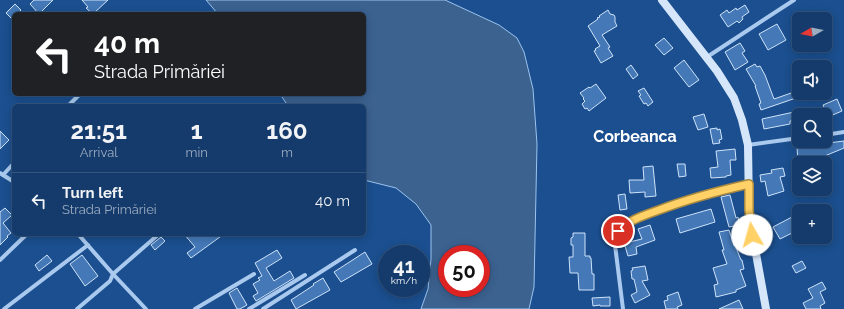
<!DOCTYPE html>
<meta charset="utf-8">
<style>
:root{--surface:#143b6b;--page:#1d4271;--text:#f1f3f6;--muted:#9dadc1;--line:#33557e}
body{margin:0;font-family:Raleway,sans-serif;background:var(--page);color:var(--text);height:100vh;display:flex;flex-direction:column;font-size:15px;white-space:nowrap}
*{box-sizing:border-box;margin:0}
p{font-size:13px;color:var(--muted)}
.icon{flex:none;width:22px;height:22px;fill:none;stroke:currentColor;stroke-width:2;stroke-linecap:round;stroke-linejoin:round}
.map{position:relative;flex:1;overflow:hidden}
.sheet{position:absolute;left:12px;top:104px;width:354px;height:132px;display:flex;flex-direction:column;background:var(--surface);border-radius:6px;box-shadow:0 2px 10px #0003,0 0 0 1px var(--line)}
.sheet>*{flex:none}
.banner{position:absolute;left:12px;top:12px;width:354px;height:84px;border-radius:6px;box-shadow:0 2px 10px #0003,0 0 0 1px var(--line);background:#202124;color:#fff;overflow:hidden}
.needle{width:26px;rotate:261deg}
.fabs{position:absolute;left:792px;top:12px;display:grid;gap:8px}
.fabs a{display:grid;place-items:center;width:40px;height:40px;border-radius:6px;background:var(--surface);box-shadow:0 2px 10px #0003,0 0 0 1px var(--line);font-size:20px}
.speed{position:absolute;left:378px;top:245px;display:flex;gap:8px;font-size:20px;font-weight:700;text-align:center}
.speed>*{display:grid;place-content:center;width:52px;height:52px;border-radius:50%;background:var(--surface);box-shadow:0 2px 10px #0003,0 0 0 1px var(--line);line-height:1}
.speed small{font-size:10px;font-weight:400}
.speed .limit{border:6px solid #d22;background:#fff;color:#111}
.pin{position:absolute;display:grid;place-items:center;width:34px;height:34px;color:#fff;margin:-17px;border:2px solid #fff;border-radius:50%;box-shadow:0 1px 4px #0007}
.me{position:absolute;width:44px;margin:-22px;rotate:353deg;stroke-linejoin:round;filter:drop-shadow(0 0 3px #0008)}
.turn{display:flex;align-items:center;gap:14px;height:84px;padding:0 16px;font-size:18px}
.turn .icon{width:52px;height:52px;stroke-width:2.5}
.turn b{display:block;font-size:28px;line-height:34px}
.eta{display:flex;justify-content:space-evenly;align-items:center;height:68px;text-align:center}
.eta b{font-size:24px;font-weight:700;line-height:28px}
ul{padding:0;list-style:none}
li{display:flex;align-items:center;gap:12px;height:56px;padding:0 16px;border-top:1px solid var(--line)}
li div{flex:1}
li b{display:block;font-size:15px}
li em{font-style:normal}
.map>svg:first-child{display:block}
.water{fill:#3c6290;stroke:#9cc4f0;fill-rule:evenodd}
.building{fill:#4478b7;stroke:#cfe3fa}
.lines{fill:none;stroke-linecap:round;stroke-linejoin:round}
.street{stroke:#a9c9ee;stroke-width:4}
.secondary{stroke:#d6e6fa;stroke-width:8}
.route-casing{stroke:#a68842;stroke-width:10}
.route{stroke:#ffd166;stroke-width:7}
.labels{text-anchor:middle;stroke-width:3;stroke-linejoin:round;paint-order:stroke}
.quarter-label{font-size:16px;font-weight:bold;fill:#fff;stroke:#1b4f8f}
</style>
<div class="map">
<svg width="844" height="309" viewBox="0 0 844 309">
<rect width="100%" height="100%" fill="#1b4f8f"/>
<!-- water -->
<path class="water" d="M206 0H445L499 25 517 38 524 52 533 89 537 144 534 287 529 309H421L428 289 431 259V225L416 204 396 188 364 180V106H288L280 94H364V14H218ZM447 254H481V288H447Z"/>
<!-- building -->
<g class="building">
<path d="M34 0H53L39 14 30 4Z"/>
<path d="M82 0H108L93 14 86 8 88 7Z"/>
<path d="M15 4 21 10 17 14H14V17L12 19 6 13Z"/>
<path d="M745 5 749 12 742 17 743 19 739 23 737 21 728 27 720 15 727 10 729 13 736 8 737 10Z"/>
<path d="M608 10 610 14 614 15 615 17V22L617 26 602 35 610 47 608 48 613 56 601 63 594 51 596 50 595 49 600 46 588 26 598 19 597 18 600 17 599 16Z"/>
<path d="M799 13V30L792 17Z"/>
<path d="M777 24 786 40 768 50 759 34Z"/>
<path d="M664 38 673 48 664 55 655 45Z"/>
<path d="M740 43 745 51 742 53 748 62 735 70 725 52Z"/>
<path d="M684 60 699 80 689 87 674 68Z"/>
<path d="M755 64 757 67 760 66 765 75 774 99 794 92 796 98 761 110 759 104 761 103 755 86H756L746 69Z"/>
<path d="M631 65 638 75 633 79 626 69Z"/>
<path d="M596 84 606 98 589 111 587 108 585 109 582 104 585 101 583 99 584 98 580 93 589 87 590 88Z"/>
<path d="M644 88 653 102 648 106 646 103 644 104 639 96 641 95 638 91Z"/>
<path d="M837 99 842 111 828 117 823 105Z"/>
<path d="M794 112 795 120 790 121V124L764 129 762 119Z"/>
<path d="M704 114 708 127 698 130 693 117Z"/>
<path d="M717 128V130L720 129 722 139 719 140 720 143 713 144 710 129Z"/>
<path d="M0 131 9 140 0 149Z"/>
<path d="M844 141V148L808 163H798L797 147Z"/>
<path d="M735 149 736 160H730L731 175 726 176V177L711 178 710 168 718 167 716 151Z"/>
<path d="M677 164H685L686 176 679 177Z"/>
<path d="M653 166 656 196 645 197V192L630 193 629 180H644L643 167Z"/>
<path d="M783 168 785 176 780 177 784 191 768 196 765 181 761 182 760 175 772 173 771 170Z"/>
<path d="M625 194 627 209 620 210 618 195Z"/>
<path d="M730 195 736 218 738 217 740 225 729 227 721 197Z"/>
<path d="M5 208 12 215 3 223 11 233 7 236 8 237 0 245V212Z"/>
<path d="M711 209 715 222 680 233 676 219Z"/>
<path d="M792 217 798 230 780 239 773 227Z"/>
<path d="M650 225 655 240 636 247 637 254 628 256 625 246 626 245 625 243 642 239 638 229Z"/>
<path d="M729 230 734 246 735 245 741 260H742L744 269 740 270 746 286 736 290V292L716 297 714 285 718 284 713 268 727 264 722 250H724L719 232Z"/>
<path d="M573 233H585V256H590V258H591L592 274H594V290H579L578 273H570L569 257H573V245H571V238L573 237Z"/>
<path d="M184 234H224L191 258 187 253 195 247Z"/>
<path d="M161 237 165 241 155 250 151 245Z"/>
<path d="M277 250 282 258 266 268 274 281 290 271 294 278 256 301 253 296 258 293 253 284 260 280 258 278 262 276 255 263Z"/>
<path d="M365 252 372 264 341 282 334 272Z"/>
<path d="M47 255 52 261 39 271 35 265Z"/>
<path d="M82 255 98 276 85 286 70 264Z"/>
<path d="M802 261 806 268 796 273 792 266Z"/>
<path d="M645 266 648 280 642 281 650 295 635 303 631 295 637 292 634 279H632L631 271 633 270 632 268Z"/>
<path d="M323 278 330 290 296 309 291 300 314 285 313 284Z"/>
<path d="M822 282 826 289 820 292 825 303 820 306 821 309H806L803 303 813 298 808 289Z"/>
<path d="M237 288 247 305 240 309H237L229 293Z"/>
<path d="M678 292 682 305 677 307 678 309H666L664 301 668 300 667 296Z"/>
<path d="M610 297V306H600V305L593 306 592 298Z"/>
<path d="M739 300 743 309H719Z"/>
</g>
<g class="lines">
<!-- street -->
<g class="street">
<path d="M707 57 794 0"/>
<path d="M68 106 80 94"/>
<path d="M825 135 844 132"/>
<path d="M748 145 799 138"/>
<path d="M0 173 14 182"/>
<path d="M3 175 14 163"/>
<path d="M78 234 113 274 146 309"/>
<path d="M0 260 27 234"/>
<path d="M4 309 88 245"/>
<path d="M77 309 110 281 113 274 159 234"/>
<path d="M195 309 254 274"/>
<path d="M249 309 305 275"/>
<path d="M263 309 355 250"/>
<path d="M623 309 615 245C615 240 616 234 619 230 626 221 643 216 654 212 685 200 716 192 748 184"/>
</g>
<!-- secondary -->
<path class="secondary" d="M662 0 717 71 734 98 742 120 748 145 749 210 751 226 766 309"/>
</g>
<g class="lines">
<!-- route casing -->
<g class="route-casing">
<path id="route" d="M618 231C629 220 645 215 659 210 688 199 718 191 749 184V210L752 235"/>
</g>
<!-- route -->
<use href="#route" class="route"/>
</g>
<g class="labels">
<!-- quarter labels -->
<g class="quarter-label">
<text x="635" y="142">Corbeanca</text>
</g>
</g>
</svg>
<div class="fabs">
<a><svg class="needle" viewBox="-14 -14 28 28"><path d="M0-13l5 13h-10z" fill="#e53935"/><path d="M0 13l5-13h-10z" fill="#9dadc1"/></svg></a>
<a><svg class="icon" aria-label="sound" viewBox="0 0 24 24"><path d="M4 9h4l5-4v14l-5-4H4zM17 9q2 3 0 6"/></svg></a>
<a><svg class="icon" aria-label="search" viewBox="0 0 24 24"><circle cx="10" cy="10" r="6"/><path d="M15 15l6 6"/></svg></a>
<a><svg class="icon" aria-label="layers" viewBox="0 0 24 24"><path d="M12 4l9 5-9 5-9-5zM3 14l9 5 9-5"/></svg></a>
<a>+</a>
</div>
<div class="speed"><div>41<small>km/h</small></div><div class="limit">50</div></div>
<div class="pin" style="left:618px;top:231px;background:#d93025"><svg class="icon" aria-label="arrive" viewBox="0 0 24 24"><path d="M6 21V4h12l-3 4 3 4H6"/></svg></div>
<svg class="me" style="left:752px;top:235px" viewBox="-20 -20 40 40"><circle r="19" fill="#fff"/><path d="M0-13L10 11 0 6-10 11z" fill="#ffd166"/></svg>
<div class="banner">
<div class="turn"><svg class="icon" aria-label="left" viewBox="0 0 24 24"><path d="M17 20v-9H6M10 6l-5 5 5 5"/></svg><div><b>40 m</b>Strada Primăriei</div></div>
</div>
<section class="sheet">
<div class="eta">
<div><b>21:51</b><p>Arrival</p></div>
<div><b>1</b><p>min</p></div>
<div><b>160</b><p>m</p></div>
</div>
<ul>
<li><svg class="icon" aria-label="left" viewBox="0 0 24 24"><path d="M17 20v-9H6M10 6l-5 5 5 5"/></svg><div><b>Turn left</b><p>Strada Primăriei</p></div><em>40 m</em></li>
</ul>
</section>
</div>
